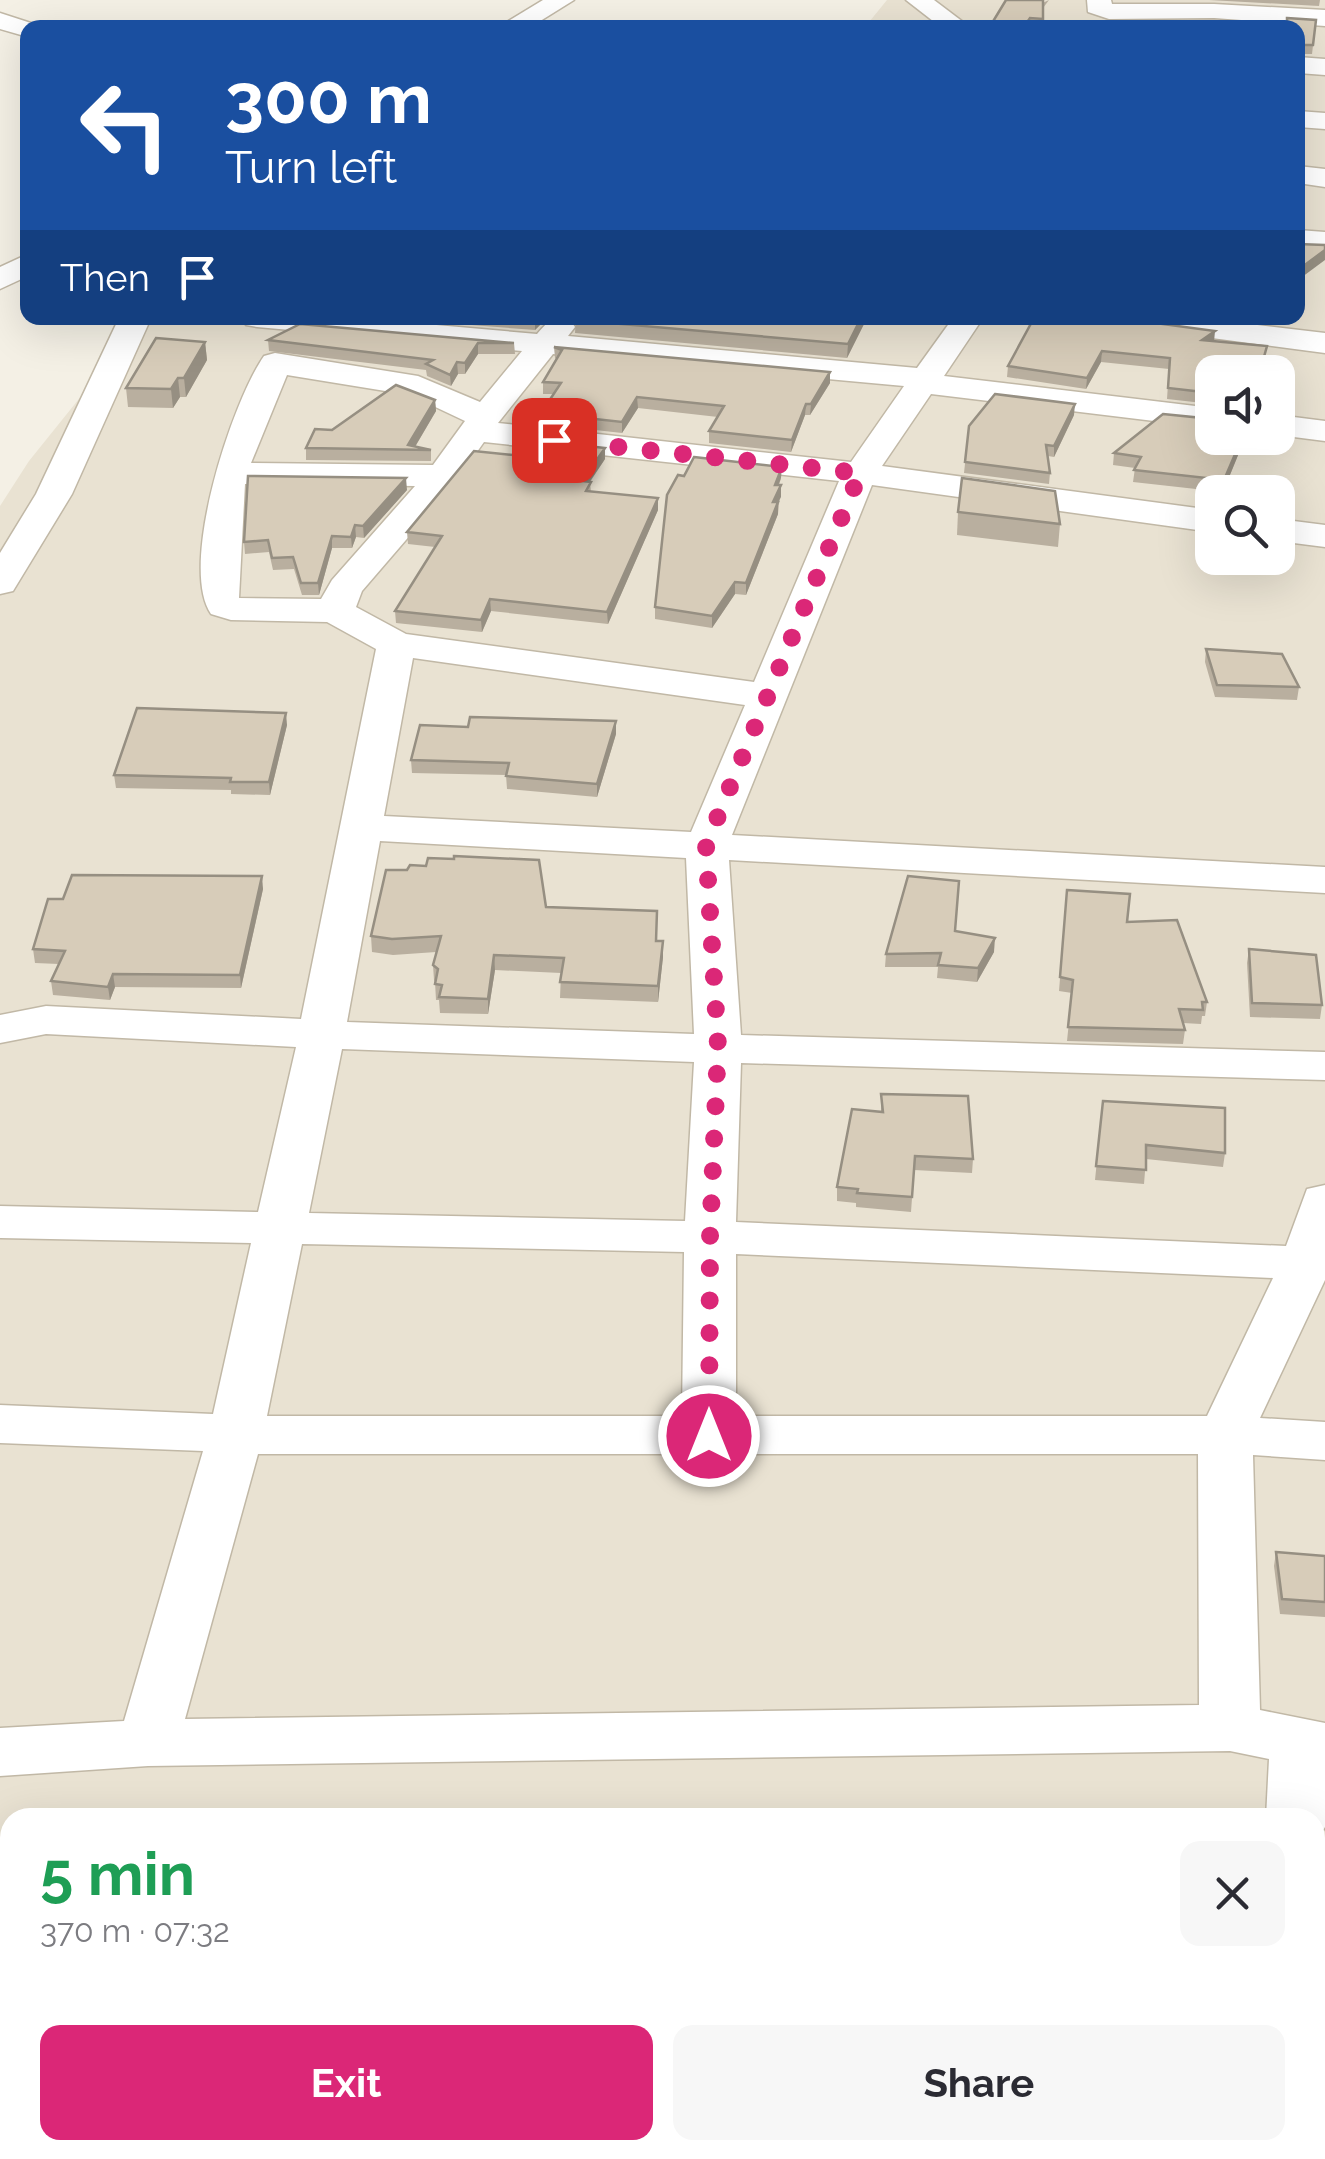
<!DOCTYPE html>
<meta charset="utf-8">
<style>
:root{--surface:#fff;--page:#f7f7f7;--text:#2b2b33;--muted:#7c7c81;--accent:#db2777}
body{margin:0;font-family:Raleway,sans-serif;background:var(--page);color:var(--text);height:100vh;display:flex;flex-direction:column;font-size:38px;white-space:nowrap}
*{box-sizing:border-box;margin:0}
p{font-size:32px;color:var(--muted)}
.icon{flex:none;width:55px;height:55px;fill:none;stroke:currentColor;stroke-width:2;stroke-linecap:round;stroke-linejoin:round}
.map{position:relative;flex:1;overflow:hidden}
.details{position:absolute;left:0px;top:1808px;width:1325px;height:352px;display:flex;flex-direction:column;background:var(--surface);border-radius:30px 30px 0 0;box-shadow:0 10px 40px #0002}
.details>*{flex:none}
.guide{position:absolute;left:20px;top:20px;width:1285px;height:305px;border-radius:20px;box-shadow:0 10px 40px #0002;background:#1a4fa0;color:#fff;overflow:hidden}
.tools{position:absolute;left:1195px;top:355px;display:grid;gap:20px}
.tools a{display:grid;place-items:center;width:100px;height:100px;border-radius:20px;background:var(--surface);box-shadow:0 10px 40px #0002;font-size:50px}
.pin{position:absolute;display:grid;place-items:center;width:85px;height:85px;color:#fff;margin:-42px;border-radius:20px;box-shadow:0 5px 15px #0006}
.me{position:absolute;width:110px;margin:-55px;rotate:0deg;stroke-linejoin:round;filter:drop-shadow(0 0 8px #0008)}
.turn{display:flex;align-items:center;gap:35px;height:210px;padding:0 40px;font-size:45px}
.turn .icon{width:130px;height:130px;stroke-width:2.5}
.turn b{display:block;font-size:70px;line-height:85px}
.then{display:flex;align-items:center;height:95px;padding:0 40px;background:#0003;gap:20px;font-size:38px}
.round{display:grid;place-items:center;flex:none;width:105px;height:105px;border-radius:20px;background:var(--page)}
.head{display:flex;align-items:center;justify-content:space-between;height:170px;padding:0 40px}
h1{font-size:60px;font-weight:700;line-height:75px;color:#1e9e55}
.cta{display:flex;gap:20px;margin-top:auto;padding:20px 40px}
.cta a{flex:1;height:115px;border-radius:20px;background:var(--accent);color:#fff;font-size:40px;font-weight:700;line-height:115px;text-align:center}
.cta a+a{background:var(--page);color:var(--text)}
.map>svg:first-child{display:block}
.residential{fill:#e9e2d2;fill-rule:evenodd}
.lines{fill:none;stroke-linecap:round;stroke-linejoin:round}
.minor-casing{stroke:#c1b8a6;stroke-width:3}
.minor{fill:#fff;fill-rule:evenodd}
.wall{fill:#b9af9f}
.shaded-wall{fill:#968f82}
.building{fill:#d7ccb9;stroke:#968f82;stroke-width:2.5}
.route{stroke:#db2777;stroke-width:18;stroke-dasharray:0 32.4}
</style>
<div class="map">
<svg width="1325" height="2159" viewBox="0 0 1325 2159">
<rect width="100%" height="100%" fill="#f4f0e5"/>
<!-- residential -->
<path class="residential" d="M887 0H1325V2159H0V506L29 461 144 318H1298V28L865 27ZM1212 372H1278V438H1212ZM1212 492H1278V558H1212ZM10 1818H1315V2150H10Z"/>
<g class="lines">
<!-- minor casing -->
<g class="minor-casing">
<g id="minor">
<path d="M543 0H574L529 28H497Z"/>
<path d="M906 0H934L971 28H942Z"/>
<path d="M1087 0H1111L1112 4H1214L1325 10V26L1214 18 1109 19 1088 12Z"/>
<path d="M0 13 37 25 39 28H28V37L0 29Z"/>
<path d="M1298 57 1325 59V75L1298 73Z"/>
<path d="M1298 111 1325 113V129L1298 127Z"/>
<path d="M1298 166 1325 169V187L1298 183Z"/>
<path d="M1298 230 1325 232V250L1298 248Z"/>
<path d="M28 254V276L0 289V267Z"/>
<path d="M119 318H151L72 494 13 591 0 594V553L36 494Z"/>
<path d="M241 318H357L537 334C548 321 553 316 570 320L575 327 568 336 917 368 953 318H983L944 376 1212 408V428L931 394 882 466 1212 510V532L872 485 732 835 1325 867V893L729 860 741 1035 1325 1052V1080L741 1063 736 1222 1286 1246 1307 1189 1325 1185V1280L1260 1418 1325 1422V1460L1253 1455 1260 1710 1325 1723V1827L1320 1835 1315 1837V1818H1266L1269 1759 1230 1751 148 1766 0 1776V1728L124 1721 203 1451 0 1443V1405L213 1414 251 1243 0 1238V1206L258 1212 296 1047 46 1034 0 1043V1015L46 1006 301 1019 376 649 327 622 231 620 211 614C178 566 232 402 264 356L275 353 418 376 480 402 522 351 257 327 246 325ZM553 354 904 386 851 462 498 423ZM287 375 410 395 465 421 433 465 251 463ZM484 442 839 481 754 682 406 634 356 607 362 591 455 483ZM245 484 415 486 332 580 321 599 239 598ZM413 658 745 705 691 832 384 816ZM380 841 686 858 694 1034 347 1022ZM342 1049 694 1062 685 1221 309 1213ZM302 1244 684 1252 682 1416H267ZM736 1254 1273 1278 1207 1416H736ZM258 1454H1198L1199 1705 185 1719Z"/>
<path d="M1113 318H1199L1325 333V353L1129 327 1118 325Z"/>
<path d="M1278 415 1325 421V441L1278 435Z"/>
<path d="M1278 519 1325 525V547L1278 541Z"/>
<path d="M0 2075 10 2076V2136L0 2135Z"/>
<path d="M1315 2090 1325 2092V2152L1315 2150Z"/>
<rect x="71" y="2150" width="70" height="9"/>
</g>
</g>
<!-- minor -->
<use href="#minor" class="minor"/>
</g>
<!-- wall -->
<g class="wall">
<path d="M1049 0 1043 8V28H989Z"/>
<path d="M1209 0H1320L1319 6Z"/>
<path d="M1316 20 1312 54H1298V28Z"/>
<path d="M381 318H543V322L535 330Z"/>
<path d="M576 318H867L847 358 575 333Z"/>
<path d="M1034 318 1214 341 1265 357 1263 365 1212 372V404L1167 399 1169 369 1101 362 1086 389 1007 377 1008 366Z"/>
<path d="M268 340 514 343 515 354H478L465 374H458L451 386 427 376 426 370 269 351Z"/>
<path d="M205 342 207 360 186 397H180L173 408 128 407 126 388Z"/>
<path d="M554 347 830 372V383L810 415H805L791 452 709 443V431L718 417 638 408 622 433 542 424 541 413 554 394H543V382L556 359 555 358Z"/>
<path d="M435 400 436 411 415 447 431 450V461L306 460V448L332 430Z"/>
<path d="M1074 415 1054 457 1048 456 1050 473 1049 484 964 473 969 426Z"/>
<path d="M1212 438H1245L1223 492 1133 482 1135 468 1113 465 1114 453Z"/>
<path d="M605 448V459L590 482 591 492 658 510 608 624 491 611 482 632 396 623 395 611 435 547 408 544 407 532 513 455Z"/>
<path d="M781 478 779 485H781L778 514 746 595 735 594 712 628 655 619V607Z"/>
<path d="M407 490 364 538 356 537 352 548H332L319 595H302L294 569 273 570 269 552 245 554 244 542Z"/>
<path d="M958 512 1060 524 1058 547 957 535Z"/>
<path d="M1206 649 1299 687 1297 700 1215 697 1205 662Z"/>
<path d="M616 721V734L597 797 507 789 506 775 412 773 411 760 468 727Z"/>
<path d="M287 725 270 795 231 794V790L116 788 114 775Z"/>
<path d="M263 889 241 988 115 987 110 1000 53 995 51 981 59 964 35 963 33 949 63 899Z"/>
<path d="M1067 890 1127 922 1207 1002 1205 1016H1202L1201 1024 1183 1023 1185 1030 1183 1044 1067 1041 1072 993 1059 991Z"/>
<path d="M546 907 657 941 663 957 658 1002 560 998 561 973 495 970 488 1014 440 1013 439 1000H436L435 982 434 980 433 965 436 952 393 955 372 952 371 936Z"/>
<path d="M955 931 994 952 977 982 937 978 938 967H885L886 954Z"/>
<path d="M1249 949 1322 1005 1320 1019 1250 1017 1247 963Z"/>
<path d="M881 1094 973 1159 972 1173 914 1170 911 1212 856 1207V1203L837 1201V1187L881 1112Z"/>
<path d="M1103 1101 1225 1153 1223 1167 1146 1159 1144 1184 1095 1180Z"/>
<path d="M1276 1552 1325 1556V1617L1280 1614 1274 1566Z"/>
</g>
<!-- shaded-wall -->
<g class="shaded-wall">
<path d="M1325 250V260L1298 280V270Z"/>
<path d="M537 318H543V322L535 330V319Z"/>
<path d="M861 318H867L847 358 848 344Z"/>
<path d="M1215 331 1214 342 1202 340Z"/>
<path d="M205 342 207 360 186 397 184 378Z"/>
<path d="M478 343V354L465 374V363Z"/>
<path d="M1102 351 1101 362 1086 389 1087 378Z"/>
<path d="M457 362 458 374 451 386 450 375Z"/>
<path d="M830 372V383L810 415 811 404Z"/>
<path d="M178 378 180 397 173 408 171 389Z"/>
<path d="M637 397 638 408 622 433V422Z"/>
<path d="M435 400 436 411 413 450 408 445Z"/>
<path d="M806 404 805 415 791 452 792 440Z"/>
<path d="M1075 404 1074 415 1054 457V446Z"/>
<path d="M1242 438H1245L1223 492 1224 480Z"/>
<path d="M605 448V459L582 493V481Z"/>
<path d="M782 467 781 478 774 496 775 485Z"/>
<path d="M406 478 407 490 364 538 363 526Z"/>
<path d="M781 485V497L772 514 773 502Z"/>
<path d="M658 498V510L608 624 607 612Z"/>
<path d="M778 502V514L746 595V583Z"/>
<path d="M355 525 356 537 352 548 351 537Z"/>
<path d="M332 536V548L319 595 318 583Z"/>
<path d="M735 582V594L712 628V616Z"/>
<path d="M490 599 491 611 482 632 481 620Z"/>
<path d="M286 713 287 725 270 795 269 782Z"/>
<path d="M616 721V734L597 797V784Z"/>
<path d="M262 876 263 889 241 988 240 975Z"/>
<path d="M995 938 994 952 977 982 978 968Z"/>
<path d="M663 941V957L658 1002V986Z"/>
<path d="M494 955 495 970 488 1014V999Z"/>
<path d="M113 974 115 987 110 1000 108 987Z"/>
</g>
<!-- building -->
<g class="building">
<path d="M1006 0H1043V19L1030 18 1023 28H989Z"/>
<path d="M1287 18 1316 20 1313 45H1298V28H1287Z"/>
<path d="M1298 244 1325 245V250L1298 270Z"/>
<path d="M576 318H861L848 344 575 320Z"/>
<path d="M1034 318H1118L1215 331 1202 340 1267 346 1262 364 1270 365 1267 372H1212V393L1168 388 1170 358 1102 351 1087 378 1008 366Z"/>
<path d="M300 324 514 343H478L465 363 457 362 450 375 426 364 433 360 268 340Z"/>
<path d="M156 338 205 342 184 378H178L171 389 126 388Z"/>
<path d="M554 347 830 372 811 404H806L792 440 709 431 724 406 637 397 622 422 541 413 561 383 543 382 562 350Z"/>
<path d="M396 385 435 400 408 445 431 450 306 448 315 429 332 430Z"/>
<path d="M995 394 1075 404 1054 446 1046 445 1050 473 965 462 969 426Z"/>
<path d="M1163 414 1212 419V438H1242L1224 480 1134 470 1141 457 1114 453Z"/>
<path d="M524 439 605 448 582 481 591 482 586 491 658 498 607 612 490 599 481 620 395 611 442 536 407 532 474 451 513 455Z"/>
<path d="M694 457 782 467 775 485H781L773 502H778L746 583 735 582 712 616 655 607 667 495 678 475 684 476Z"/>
<path d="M248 476 406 478 363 526 355 525 351 537 332 536 318 583H301L293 557 272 558 268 540 244 542Z"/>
<path d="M962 478 1055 491 1060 524 958 512Z"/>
<path d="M1206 649 1282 654 1299 687 1217 685Z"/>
<path d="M137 708 286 713 269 782H230L231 778 114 775Z"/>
<path d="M470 717 616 721 597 784 506 776 509 763 411 760 420 725 468 727Z"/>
<path d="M454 856 539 860 546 907 657 911 656 941H663L658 986 560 982 564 958 494 955 488 999 439 997 442 985 435 984 438 969 433 965 441 936 392 939 371 936 386 870H407L410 865 426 866 428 858 454 859Z"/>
<path d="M72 875 262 876 240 975 113 974 108 987 51 981 65 951 33 949 48 899H63Z"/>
<path d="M908 876 959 881 955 931 995 938 978 968 938 965 941 953 886 954Z"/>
<path d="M1067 890 1130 894 1127 922 1177 920 1207 1002H1202L1203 1010 1179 1009 1185 1030 1068 1027 1073 980 1060 977Z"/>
<path d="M1249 949 1316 955 1322 1005 1252 1003Z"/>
<path d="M881 1094 968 1096 973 1159 915 1156 912 1197 857 1193 858 1189 837 1187 852 1109 883 1112Z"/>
<path d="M1103 1101 1225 1108V1153L1146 1145V1170L1096 1166Z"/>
<path d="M1276 1552 1325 1556V1602L1282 1599Z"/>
</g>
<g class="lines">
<!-- route -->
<path class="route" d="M554 440 860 473 706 845 718 1046 710 1237 709 1436"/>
</g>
</svg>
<div class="tools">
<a><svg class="icon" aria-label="sound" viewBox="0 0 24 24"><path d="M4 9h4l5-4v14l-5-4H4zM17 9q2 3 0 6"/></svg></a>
<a><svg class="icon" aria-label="search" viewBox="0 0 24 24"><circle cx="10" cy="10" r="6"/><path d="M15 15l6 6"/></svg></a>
</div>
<div class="pin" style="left:554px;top:440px;background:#d93025"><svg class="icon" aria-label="arrive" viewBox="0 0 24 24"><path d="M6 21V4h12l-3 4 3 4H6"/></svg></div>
<svg class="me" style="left:709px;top:1436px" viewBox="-20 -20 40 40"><circle r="17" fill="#db2777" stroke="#fff" stroke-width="3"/><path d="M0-11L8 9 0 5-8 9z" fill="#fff"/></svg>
<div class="guide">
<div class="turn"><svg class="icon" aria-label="left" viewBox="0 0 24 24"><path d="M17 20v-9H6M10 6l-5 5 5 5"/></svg><div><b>300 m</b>Turn left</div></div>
<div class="then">Then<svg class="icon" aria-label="arrive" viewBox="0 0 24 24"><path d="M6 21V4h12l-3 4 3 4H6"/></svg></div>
</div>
<section class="details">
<div class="head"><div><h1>5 min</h1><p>370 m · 07:32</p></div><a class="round"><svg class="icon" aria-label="close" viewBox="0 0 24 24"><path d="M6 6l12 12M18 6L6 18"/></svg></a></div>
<div class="cta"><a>Exit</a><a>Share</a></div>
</section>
</div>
